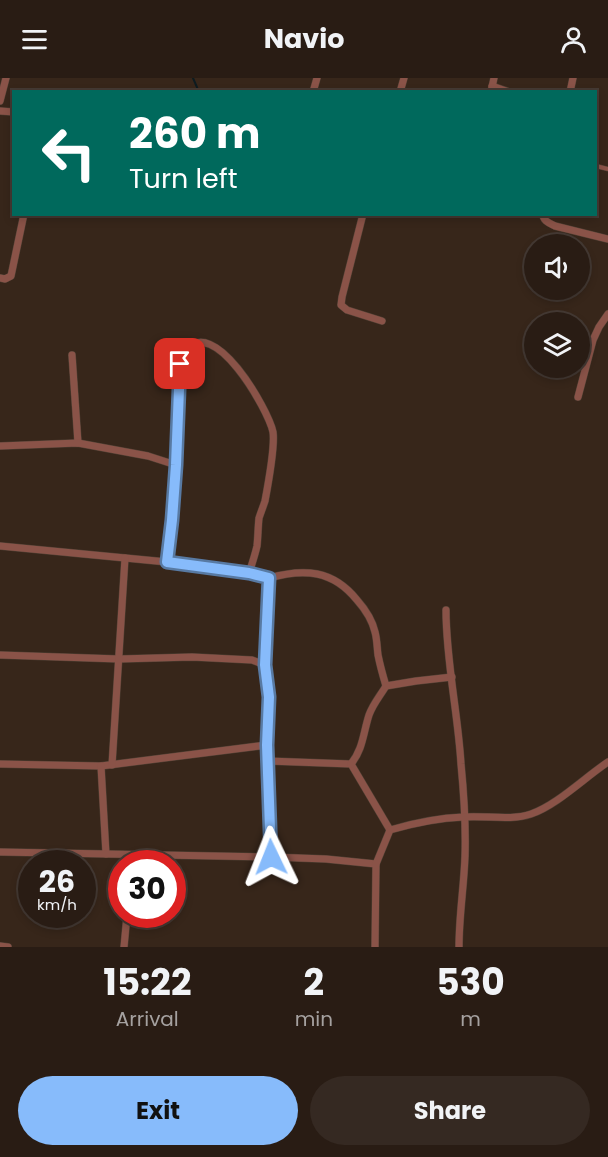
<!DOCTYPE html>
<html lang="en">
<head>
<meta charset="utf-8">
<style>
  :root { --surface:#291c14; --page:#352922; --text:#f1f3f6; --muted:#a5a1a0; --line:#453a34; --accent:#87bbfb }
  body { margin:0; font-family:Poppins,sans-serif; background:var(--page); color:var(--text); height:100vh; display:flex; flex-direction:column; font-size:22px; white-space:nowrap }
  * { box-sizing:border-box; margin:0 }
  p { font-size:20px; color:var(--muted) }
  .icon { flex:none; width:33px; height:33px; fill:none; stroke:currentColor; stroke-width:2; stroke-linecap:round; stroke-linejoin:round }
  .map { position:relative; height:869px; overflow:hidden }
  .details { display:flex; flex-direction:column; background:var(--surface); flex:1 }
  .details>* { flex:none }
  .banner { position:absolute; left:12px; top:12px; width:585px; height:126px; border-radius:0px; box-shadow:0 3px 9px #0003,0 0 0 2px var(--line); background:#00695c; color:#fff; overflow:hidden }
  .buttons { position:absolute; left:524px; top:156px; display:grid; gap:12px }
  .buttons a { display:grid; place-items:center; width:66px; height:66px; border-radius:50%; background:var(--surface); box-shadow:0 3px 9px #0003,0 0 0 2px var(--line); font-size:30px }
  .speed { position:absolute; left:18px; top:772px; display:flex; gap:12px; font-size:30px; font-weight:700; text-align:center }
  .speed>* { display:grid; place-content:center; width:78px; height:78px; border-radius:50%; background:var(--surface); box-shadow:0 3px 9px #0003,0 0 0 2px var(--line); line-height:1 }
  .speed small { font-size:15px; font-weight:400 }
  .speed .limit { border:9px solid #d22; background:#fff; color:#111 }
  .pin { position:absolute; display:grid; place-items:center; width:51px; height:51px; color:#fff; margin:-26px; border-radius:12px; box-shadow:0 3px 9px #0006 }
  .me { position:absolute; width:66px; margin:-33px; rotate:358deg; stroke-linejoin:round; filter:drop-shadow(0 0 4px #0008) }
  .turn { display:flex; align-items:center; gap:21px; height:126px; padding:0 18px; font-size:27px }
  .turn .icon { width:78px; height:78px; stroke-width:2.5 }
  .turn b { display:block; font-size:42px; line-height:51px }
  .eta { display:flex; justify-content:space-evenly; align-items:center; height:102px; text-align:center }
  .eta b { font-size:36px; font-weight:700; line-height:42px }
  .button { display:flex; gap:12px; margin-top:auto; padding:12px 18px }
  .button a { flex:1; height:69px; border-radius:36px; background:var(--accent); color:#111; font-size:24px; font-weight:700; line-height:69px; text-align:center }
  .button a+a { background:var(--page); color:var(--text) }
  header { display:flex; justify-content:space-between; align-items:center; height:78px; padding:0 18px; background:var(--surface); font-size:27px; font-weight:700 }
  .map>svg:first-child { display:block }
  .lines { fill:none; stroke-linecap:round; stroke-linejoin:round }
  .stream { stroke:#0d1b20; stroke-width:2 }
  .service-casing { stroke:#514135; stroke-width:5 }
  .minor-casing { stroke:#514135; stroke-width:8 }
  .service { stroke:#8a5348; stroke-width:4 }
  .minor { stroke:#8a5348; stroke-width:7 }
  .route-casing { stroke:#587aa3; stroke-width:15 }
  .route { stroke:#87bbfb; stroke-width:10 }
</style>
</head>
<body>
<header><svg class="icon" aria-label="menu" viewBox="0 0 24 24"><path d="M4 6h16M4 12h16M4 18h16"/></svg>Navio<svg class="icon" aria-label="person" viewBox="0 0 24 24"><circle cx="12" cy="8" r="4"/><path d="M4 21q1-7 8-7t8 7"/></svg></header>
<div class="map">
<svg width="608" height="869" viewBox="0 0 608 869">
  <rect width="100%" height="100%" fill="#37261a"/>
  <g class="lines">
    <!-- stream -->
    <path class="stream" d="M 193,0 L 199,14"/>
    <defs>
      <path id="service" d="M 596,88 L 608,91"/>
      <g id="minor">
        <path d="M 492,8 L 509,14"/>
        <path d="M 313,14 L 317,0"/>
        <path d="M 400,14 L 404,0"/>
        <path d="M 491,14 L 494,0"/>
        <path d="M 570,14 L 573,0"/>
        <path d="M 0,23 L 6,0"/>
        <path d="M 0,33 L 14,34"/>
        <path d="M 363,136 L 342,219 L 341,227 L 347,232 L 382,243"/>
        <path d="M 543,136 C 543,143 549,145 555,148 L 608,161"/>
        <path d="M 0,200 L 5,201 L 11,198 L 24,136"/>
        <path d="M 72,277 L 78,365"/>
        <path d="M 578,319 L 593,262 L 599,249 L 608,236"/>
        <path d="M 0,368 L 78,365 L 148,378 L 176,387"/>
        <path d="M 0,468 L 167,484 L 172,442 L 176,387 L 180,286 C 182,282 183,277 185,274 C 213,234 268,331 273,354 C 275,368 268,407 265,423 C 263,429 261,434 259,440 C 258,449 258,459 257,468 C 255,477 252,486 249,495"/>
        <path d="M 167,484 L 249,495 L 269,500 L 265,587"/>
        <path d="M 269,500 C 304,490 333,492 357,522 C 365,531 372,541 375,554 C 377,561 377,569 378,577 C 380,587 383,598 386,608 L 416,603 L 452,599"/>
        <path d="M 446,532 C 446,583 458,635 461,686 C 464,717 466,747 465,778 C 464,808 459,838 459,869"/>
        <path d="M 0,577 L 119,581 L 192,579 L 252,582 L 265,587 L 269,619 L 267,667 L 271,779"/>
        <path d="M 268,683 L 351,686 L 390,752"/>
        <path d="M 0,686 L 101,688 L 267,667"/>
        <path d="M 351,686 C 363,671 363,656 369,637 C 373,626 380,618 386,608"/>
        <path d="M 112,687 L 125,480"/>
        <path d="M 101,688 L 106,776"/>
        <path d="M 0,774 L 271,779 L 326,781 L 376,786"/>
        <path d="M 0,868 L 8,869"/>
        <path d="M 124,869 L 127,837"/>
        <path d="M 375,869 L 376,786 L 390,752 C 414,745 437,740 463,739 C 485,737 510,743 531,736 C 557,727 584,700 608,684"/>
      </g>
    </defs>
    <!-- service casing -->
    <use href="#service" class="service-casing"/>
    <!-- minor casing -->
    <use href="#minor" class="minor-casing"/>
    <!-- service -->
    <use href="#service" class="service"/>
    <!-- minor -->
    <use href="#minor" class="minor"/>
  </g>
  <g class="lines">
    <defs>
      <path id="route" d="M 180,286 L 176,387 L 172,442 L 167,484 L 249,495 L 269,500 L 265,587 L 269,619 L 267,667 L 271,779"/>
    </defs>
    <!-- route casing -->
    <use href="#route" class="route-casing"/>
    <!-- route -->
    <use href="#route" class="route"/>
  </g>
</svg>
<div class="buttons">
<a><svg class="icon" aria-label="sound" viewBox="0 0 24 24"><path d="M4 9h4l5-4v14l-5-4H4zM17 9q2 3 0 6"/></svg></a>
<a><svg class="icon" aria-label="layers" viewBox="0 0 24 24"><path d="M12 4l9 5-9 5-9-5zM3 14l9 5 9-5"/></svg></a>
</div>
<div class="speed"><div>26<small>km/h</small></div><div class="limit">30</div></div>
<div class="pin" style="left:180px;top:286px;background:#d93025"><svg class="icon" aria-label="arrive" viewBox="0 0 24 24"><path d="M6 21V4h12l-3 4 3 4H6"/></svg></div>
<svg class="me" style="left:271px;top:779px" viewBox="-20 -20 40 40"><path d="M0-17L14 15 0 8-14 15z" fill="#87bbfb" stroke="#fff" stroke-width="4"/></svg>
<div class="banner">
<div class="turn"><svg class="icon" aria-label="left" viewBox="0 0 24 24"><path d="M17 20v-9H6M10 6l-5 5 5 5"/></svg><div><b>260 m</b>Turn left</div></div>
</div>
</div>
<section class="details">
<div class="eta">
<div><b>15:22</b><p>Arrival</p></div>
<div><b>2</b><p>min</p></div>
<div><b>530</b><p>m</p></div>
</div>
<div class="button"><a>Exit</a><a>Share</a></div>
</section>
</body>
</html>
